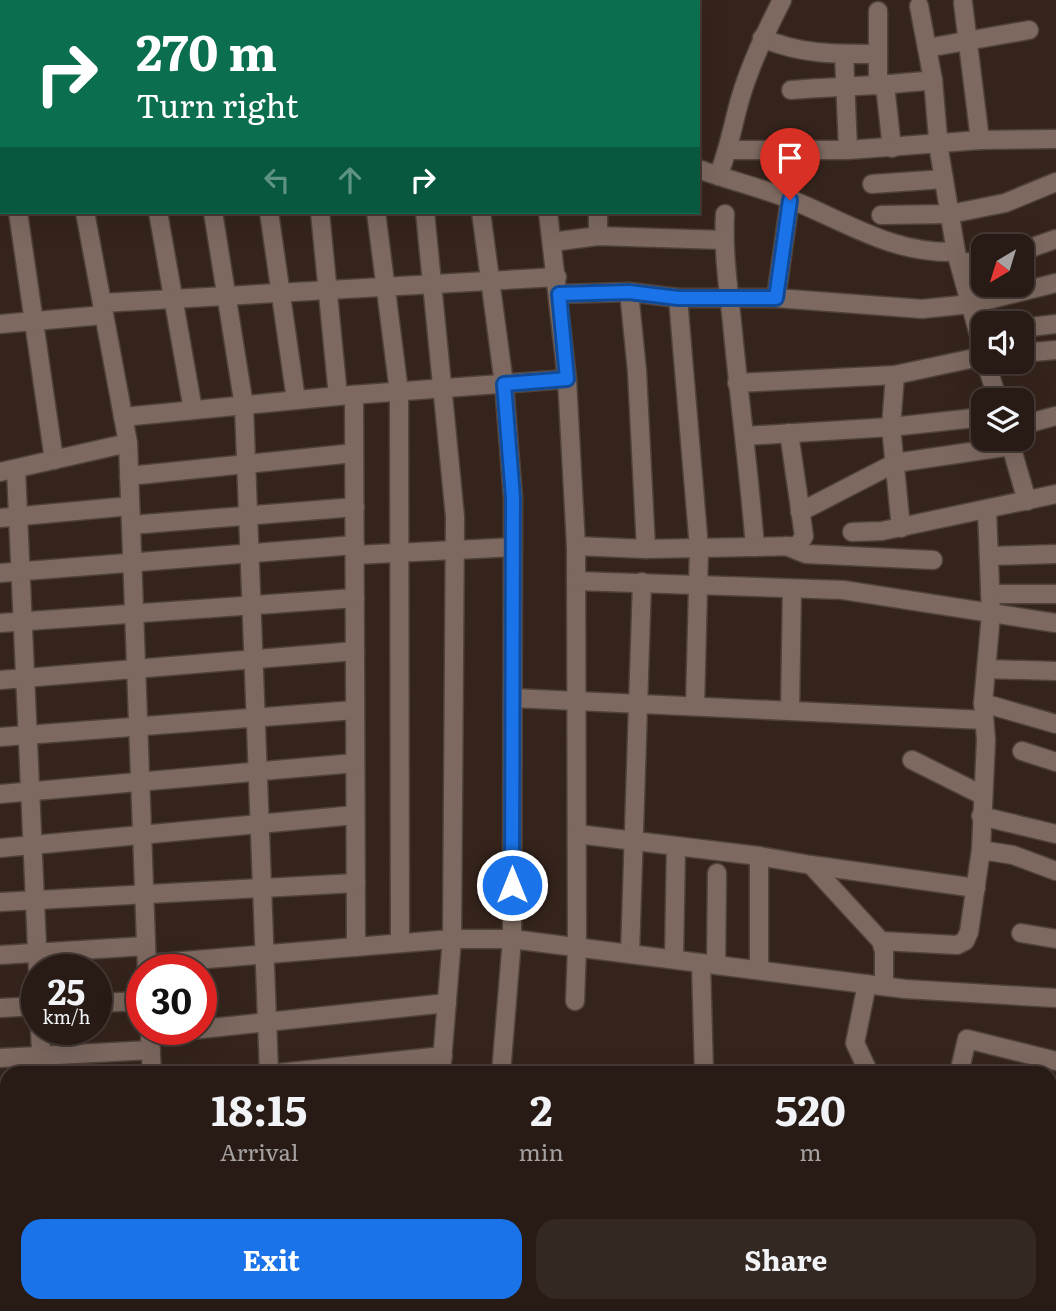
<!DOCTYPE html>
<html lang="en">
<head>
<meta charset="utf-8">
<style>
  :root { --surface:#281b15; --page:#342822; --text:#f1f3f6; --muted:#a5a1a0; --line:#443934; --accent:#1a73e8 }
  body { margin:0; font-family:Literata,serif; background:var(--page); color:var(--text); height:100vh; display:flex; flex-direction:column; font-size:26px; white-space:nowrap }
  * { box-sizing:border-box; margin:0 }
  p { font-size:23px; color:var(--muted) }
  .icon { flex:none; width:38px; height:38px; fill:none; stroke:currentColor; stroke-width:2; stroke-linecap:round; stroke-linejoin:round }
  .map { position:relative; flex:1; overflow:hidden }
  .details { position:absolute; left:0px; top:1066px; width:1057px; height:247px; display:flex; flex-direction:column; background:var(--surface); border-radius:21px 21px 0 0; box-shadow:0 7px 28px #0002,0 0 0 2px var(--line) }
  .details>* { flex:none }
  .hud { position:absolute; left:0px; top:0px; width:700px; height:214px; box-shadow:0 7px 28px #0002,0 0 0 2px var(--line); background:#0b6e4f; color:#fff; overflow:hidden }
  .needle { width:46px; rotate:218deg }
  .fabs { position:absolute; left:971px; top:234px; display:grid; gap:14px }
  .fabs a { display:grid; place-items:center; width:63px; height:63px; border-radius:14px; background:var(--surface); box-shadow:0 7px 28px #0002,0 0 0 2px var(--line); font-size:35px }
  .speed { position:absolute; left:21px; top:954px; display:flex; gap:14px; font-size:35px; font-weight:700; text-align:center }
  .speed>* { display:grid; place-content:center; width:91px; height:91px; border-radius:50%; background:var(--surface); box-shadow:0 7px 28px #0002,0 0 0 2px var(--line); line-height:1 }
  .speed small { font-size:18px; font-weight:400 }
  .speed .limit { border:10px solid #d22; background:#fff; color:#111 }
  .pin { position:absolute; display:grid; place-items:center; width:60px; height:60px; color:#fff; margin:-72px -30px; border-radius:50% 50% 50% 0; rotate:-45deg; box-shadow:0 0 7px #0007 }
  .pin .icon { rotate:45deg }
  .me { position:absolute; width:77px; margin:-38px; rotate:0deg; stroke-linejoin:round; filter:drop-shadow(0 0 5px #0008) }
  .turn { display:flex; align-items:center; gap:24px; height:147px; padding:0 21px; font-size:32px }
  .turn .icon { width:91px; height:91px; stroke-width:2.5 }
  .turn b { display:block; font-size:49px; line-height:60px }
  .lanes { display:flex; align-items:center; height:66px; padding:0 21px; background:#0003; justify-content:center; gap:35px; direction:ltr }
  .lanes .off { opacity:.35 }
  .eta { display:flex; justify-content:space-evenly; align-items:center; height:119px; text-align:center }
  .eta b { font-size:42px; font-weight:700; line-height:49px }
  .cta { display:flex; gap:14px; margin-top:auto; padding:14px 21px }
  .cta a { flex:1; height:80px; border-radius:21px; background:var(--accent); color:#fff; font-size:28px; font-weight:700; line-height:80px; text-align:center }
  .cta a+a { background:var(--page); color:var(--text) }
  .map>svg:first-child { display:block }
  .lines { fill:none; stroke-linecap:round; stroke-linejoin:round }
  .minor-casing { stroke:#50423b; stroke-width:21 }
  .minor { stroke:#7d6960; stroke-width:18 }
  .route-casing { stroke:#114b97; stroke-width:18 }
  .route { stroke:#1a73e8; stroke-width:12 }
</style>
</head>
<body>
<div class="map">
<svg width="1056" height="1311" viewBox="0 0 1056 1311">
  <rect width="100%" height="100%" fill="#35241c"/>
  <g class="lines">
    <defs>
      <g id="minor">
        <path d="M 45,0 L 46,2"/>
        <path d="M 120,0 L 121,2"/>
        <path d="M 180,0 L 180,2"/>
        <path d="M 239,0 L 239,2"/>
        <path d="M 297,0 L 297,2"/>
        <path d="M 348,0 L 348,2"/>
        <path d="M 394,0 L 394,2"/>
        <path d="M 453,0 L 453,2"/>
        <path d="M 522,0 L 522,2"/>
        <path d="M 586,0 L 587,2"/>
        <path d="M 635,0 L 635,2"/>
        <path d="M 963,3 L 980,140"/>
        <path d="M 919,6 L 933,80 L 939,150 L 956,252 L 984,353"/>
        <path d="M 762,38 C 802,55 836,54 878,54"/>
        <path d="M 927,48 L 1029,30"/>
        <path d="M 844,54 L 848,150"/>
        <path d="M 0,85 L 2,97"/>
        <path d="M 878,86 L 878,11"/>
        <path d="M 885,86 L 892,148"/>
        <path d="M 791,90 C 838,86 885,86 933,80"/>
        <path d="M 728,150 L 848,150 L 980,140 L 1056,139"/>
        <path d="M 698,169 C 729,180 761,188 792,200 C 848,223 893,254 956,252"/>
        <path d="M 718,176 C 729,150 733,123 741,96 C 751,63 766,31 782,0"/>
        <path d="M 872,184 L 944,179"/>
        <path d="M 0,204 L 2,204"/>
        <path d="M 18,212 L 54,460"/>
        <path d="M 85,212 L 128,443 L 147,970"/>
        <path d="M 158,212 L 193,410"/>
        <path d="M 213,212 L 244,406 L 269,1073"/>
        <path d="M 269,212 L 296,400"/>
        <path d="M 320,212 L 338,396"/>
        <path d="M 376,212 L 399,392 L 400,943"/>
        <path d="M 425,212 L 455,517 L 452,939 L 441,1073"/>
        <path d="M 481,212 L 504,384 L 513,498 L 512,939 L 501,1073"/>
        <path d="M 548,212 L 567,379 L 576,546 L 577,947 L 575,1001"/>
        <path d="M 725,214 C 723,250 728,286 732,322 C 739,397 749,472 755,547"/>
        <path d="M 881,215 L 950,214 L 1005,203 L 1056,182"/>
        <path d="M 598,236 L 598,212"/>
        <path d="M 552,242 L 598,236 L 723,240"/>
        <path d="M 1022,251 L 1056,239"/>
        <path d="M 960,263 L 984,261"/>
        <path d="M 629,292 L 637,371 L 646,549"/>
        <path d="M 559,294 L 629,292 L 678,298 L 776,298 L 922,309 L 971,304 L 1056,283"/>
        <path d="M 678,298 L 699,548 L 695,706"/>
        <path d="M 776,298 L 790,199"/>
        <path d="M 102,303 L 557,277"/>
        <path d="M 0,324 L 104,315"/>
        <path d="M 1022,328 L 1056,324"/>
        <path d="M 1022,353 L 1056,350"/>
        <path d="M 986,362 L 998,401"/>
        <path d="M 895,375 L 891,427 L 901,528"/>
        <path d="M 737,383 L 895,375 L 984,356"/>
        <path d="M 354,395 L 356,947"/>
        <path d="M 123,417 L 338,396 L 567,379"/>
        <path d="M 1022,425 L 1056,416"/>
        <path d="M 745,436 L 891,427 L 984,417"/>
        <path d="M 1009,439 L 1027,501"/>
        <path d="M 16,469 L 38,970"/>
        <path d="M 0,472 L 128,443"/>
        <path d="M 129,476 L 354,453"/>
        <path d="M 800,512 L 895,463 L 1011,446"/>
        <path d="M 0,518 L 130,506"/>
        <path d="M 131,525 L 355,507"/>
        <path d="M 852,532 L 882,531 L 1056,494"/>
        <path d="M 576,546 L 646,549 L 798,546 L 804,536 L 789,433"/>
        <path d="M 786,546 L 806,554 L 933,560"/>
        <path d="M 355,555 L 513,547"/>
        <path d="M 989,556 L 1056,554"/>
        <path d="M 0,573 L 355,545"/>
        <path d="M 576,581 L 843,590 L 1056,623"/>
        <path d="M 990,594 L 1056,594"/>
        <path d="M 0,623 L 355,598"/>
        <path d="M 986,669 L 1056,671"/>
        <path d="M 0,680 L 355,651"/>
        <path d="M 513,698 L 984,720"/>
        <path d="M 983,703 L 1056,724"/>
        <path d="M 790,711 L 792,589"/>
        <path d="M 0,737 L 355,710"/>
        <path d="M 1022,751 L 1056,762"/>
        <path d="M 912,760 L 982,795"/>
        <path d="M 0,794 L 355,763"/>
        <path d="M 981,816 L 1056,834"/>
        <path d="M 577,834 L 759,856 L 811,865 L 881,941 L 884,951 L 884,986"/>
        <path d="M 0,848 L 355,815"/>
        <path d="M 981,850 L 1013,855 L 1056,871"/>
        <path d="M 759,856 L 759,963 L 762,970"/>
        <path d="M 811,865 L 976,888"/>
        <path d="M 0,902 L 356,883"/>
        <path d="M 1021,933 L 1056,939"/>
        <path d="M 881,941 L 957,945 L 965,941 L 969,932 L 981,850 L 986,740 L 983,703 L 991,614 L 987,510"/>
        <path d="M 630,954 L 642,582"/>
        <path d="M 0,955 L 146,946"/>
        <path d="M 674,959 L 676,846"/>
        <path d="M 701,963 L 704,1073"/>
        <path d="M 147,964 L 452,939 L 512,939 L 905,989 L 1056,998"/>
        <path d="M 716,965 L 717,873"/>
        <path d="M 867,984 L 855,1043 L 869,1073"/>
        <path d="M 96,1003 L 142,1001"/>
        <path d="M 0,1008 L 37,1006"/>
        <path d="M 40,1029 L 42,1073"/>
        <path d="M 201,1029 L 447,1003"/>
        <path d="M 150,1034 L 200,1029"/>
        <path d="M 150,1039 L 152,1073"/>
        <path d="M 0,1058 L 151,1050"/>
        <path d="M 279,1073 L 443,1056"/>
        <path d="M 959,1073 L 967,1039 L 1056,1061"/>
        <path d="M 0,1105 L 7,1105"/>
        <path d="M 1050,1120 L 1056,1123"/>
        <path d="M 0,1155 L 7,1154"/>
        <path d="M 1050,1187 L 1056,1188"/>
        <path d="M 0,1209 L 7,1209"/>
        <path d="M 1050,1211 L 1056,1212"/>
        <path d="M 0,1257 L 7,1257"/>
        <path d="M 1054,1259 L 1056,1251"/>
        <path d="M 1050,1290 L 1056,1292"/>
        <path d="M 159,1306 L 159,1311"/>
        <path d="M 709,1306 L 709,1311"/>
        <path d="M 808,1306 L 810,1311"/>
        <path d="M 0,1310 L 118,1306"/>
        <path d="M 444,1311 L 444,1306"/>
        <path d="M 508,1311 L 508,1306"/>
        <path d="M 557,1311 L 558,1306"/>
        <path d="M 875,1311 L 876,1306"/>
        <path d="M 1012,1311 L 1013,1306"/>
      </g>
    </defs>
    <!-- minor casing -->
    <use href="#minor" class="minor-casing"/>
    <!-- minor -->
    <use href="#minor" class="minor"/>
  </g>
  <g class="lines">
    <defs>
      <path id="route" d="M 512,885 L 513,498 L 504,384 L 567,379 L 559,294 L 629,292 L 678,298 L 776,298 L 790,200"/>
    </defs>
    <!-- route casing -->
    <use href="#route" class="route-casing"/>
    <!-- route -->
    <use href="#route" class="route"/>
  </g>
</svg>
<div class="fabs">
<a><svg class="needle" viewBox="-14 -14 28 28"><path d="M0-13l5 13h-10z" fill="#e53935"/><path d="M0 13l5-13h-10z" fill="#a5a1a0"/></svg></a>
<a><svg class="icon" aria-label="sound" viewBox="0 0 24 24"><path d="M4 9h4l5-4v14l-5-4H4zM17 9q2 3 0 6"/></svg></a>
<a><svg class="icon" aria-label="layers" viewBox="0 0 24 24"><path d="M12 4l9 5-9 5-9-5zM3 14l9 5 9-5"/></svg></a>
</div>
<div class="speed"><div>25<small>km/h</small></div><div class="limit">30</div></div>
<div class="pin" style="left:790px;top:200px;background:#d93025"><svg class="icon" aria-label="arrive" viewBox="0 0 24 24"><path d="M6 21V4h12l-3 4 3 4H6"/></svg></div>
<svg class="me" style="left:512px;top:885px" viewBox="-20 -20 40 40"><circle r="17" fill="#1a73e8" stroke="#fff" stroke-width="3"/><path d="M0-11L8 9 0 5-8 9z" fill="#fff"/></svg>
<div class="hud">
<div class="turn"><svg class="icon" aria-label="right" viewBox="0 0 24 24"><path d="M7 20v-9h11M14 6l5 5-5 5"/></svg><div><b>270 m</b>Turn right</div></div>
<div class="lanes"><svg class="icon off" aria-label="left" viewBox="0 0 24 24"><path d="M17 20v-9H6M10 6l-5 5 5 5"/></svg><svg class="icon off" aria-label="ahead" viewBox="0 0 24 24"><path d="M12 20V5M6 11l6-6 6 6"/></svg><svg class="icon" aria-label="right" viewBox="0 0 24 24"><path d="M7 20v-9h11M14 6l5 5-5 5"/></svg></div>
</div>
<section class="details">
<div class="eta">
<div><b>18:15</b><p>Arrival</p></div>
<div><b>2</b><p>min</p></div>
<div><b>520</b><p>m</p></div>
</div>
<div class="cta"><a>Exit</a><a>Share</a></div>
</section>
</div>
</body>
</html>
